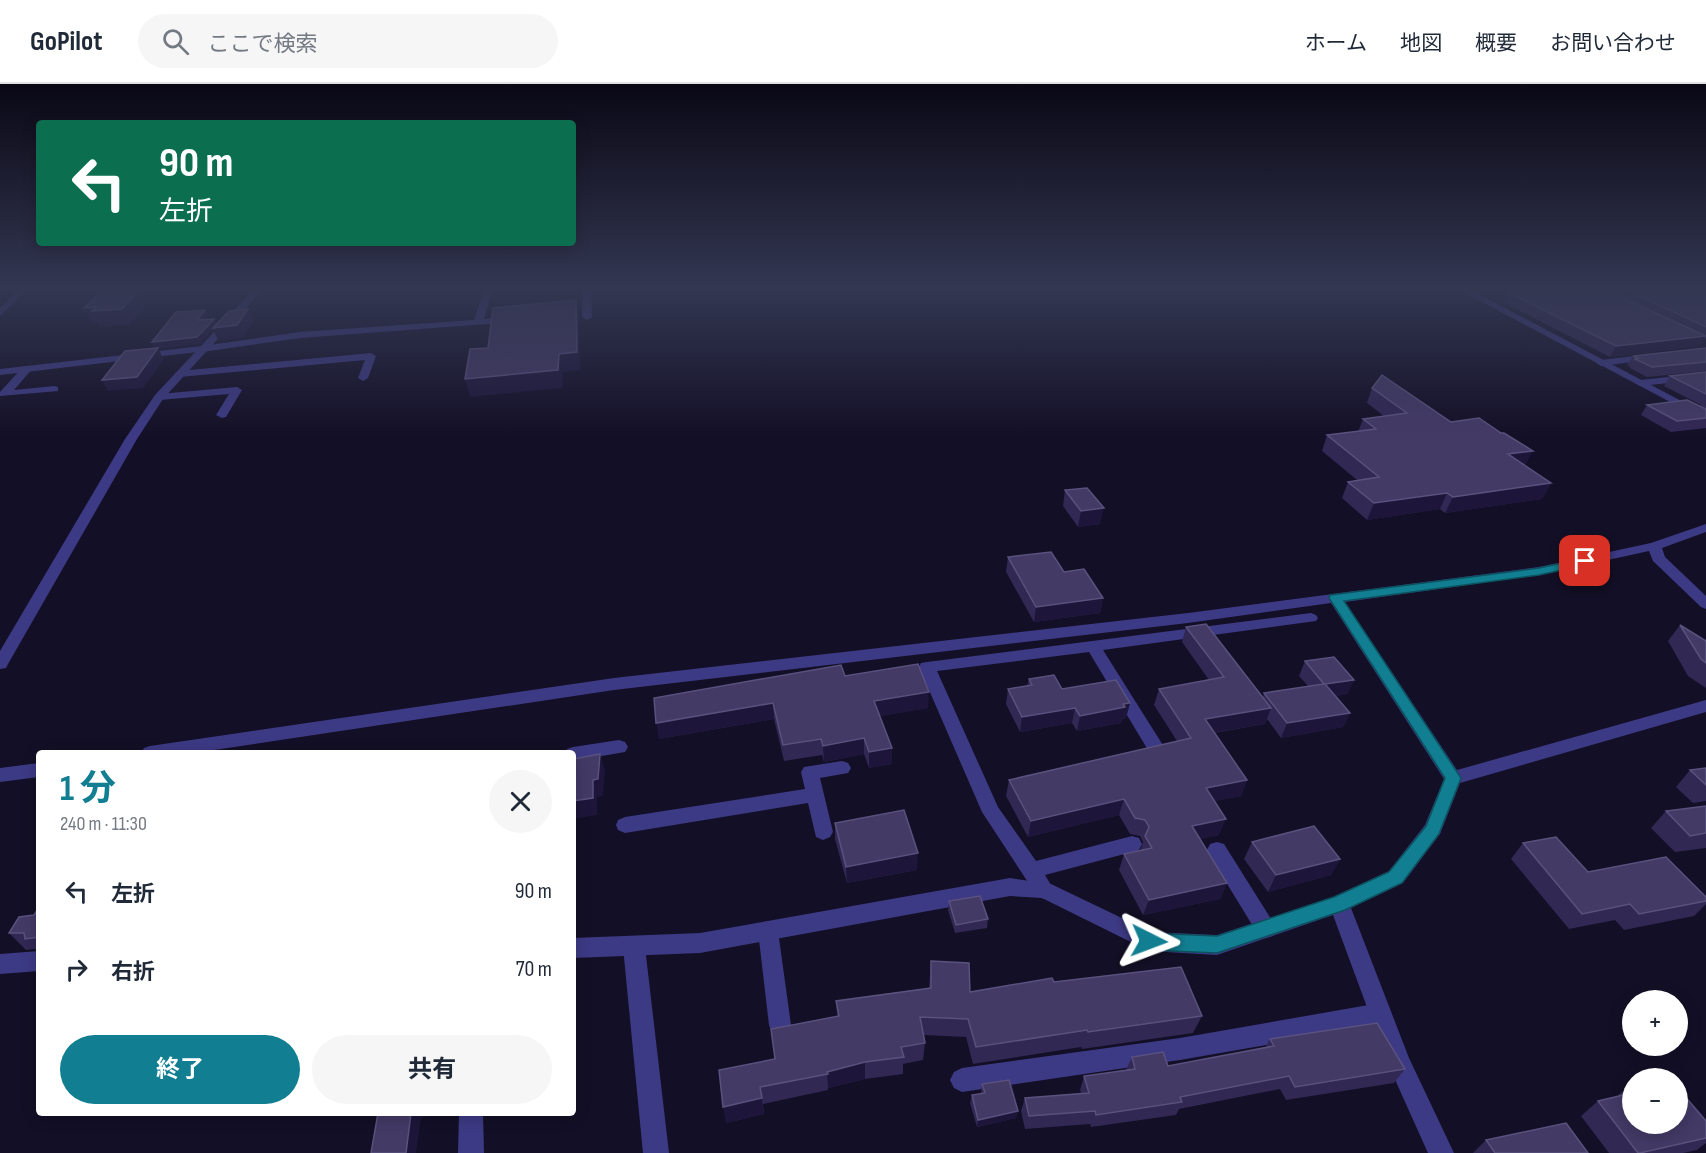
<!DOCTYPE html>
<html lang="ja">
<head>
<meta charset="utf-8">
<style>
  :root { --surface:#fff; --page:#f6f6f7; --text:#1f2937; --muted:#747a83; --line:#e0e1e3; --accent:#117e91 }
  body { margin:0; font-family:"Sofia Sans Condensed","Noto Sans JP",sans-serif; background:var(--page); color:var(--text); height:100vh; display:flex; flex-direction:column; font-size:22px; white-space:nowrap }
  * { box-sizing:border-box; margin:0 }
  p { font-size:20px; color:var(--muted) }
  .icon { flex:none; width:33px; height:33px; fill:none; stroke:currentColor; stroke-width:2; stroke-linecap:round; stroke-linejoin:round }
  .map { position:relative; flex:1; overflow:hidden }
  .panel { position:absolute; left:36px; top:666px; width:540px; height:366px; display:flex; flex-direction:column; background:var(--surface); border-radius:6px; box-shadow:0 3px 15px #0003 }
  .panel>* { flex:none }
  .hud { position:absolute; left:36px; top:36px; width:540px; height:126px; border-radius:6px; box-shadow:0 3px 15px #0003; background:#0b6e4f; color:#fff; overflow:hidden }
  .buttons { position:absolute; left:1622px; top:906px; display:grid; gap:12px }
  .buttons a { display:grid; place-items:center; width:66px; height:66px; border-radius:50%; background:var(--surface); box-shadow:0 3px 15px #0003; font-size:30px }
  .pin { position:absolute; display:grid; place-items:center; width:51px; height:51px; color:#fff; margin:-26px; border-radius:12px; box-shadow:0 3px 9px #0006 }
  .me { position:absolute; width:66px; margin:-33px; rotate:93deg; stroke-linejoin:round; filter:drop-shadow(0 0 4px #0008) }
  .turn { display:flex; align-items:center; gap:21px; height:126px; padding:0 24px; font-size:27px }
  .turn .icon { width:78px; height:78px; stroke-width:2.5 }
  .turn b { display:block; font-size:42px; line-height:51px }
  .round { display:grid; place-items:center; flex:none; width:63px; height:63px; border-radius:32px; background:var(--page) }
  .headline { display:flex; align-items:center; justify-content:space-between; height:102px; padding:0 24px }
  h1 { font-size:36px; font-weight:700; line-height:45px; color:var(--accent) }
  .primary-button { display:flex; gap:12px; margin-top:auto; padding:12px 24px }
  .primary-button a { flex:1; height:69px; border-radius:36px; background:var(--accent); color:#fff; font-size:24px; font-weight:700; line-height:69px; text-align:center }
  .primary-button a+a { background:var(--page); color:var(--text) }
  ul { padding:0; list-style:none }
  li { display:flex; align-items:center; gap:18px; height:78px; padding:0 24px }
  li div { flex:1 }
  li b { display:block; font-size:22px }
  li em { font-style:normal }
  header { display:flex; align-items:center; gap:36px; box-sizing:border-box; height:84px; padding:0 30px; background:var(--surface); border-bottom:2px solid var(--line) }
  header strong { font-size:28px }
  nav { display:flex; gap:33px; margin-inline-start:auto; font-size:21px }
  .search { width:420px; height:54px; background:var(--page); display:flex; align-items:center; gap:15px; box-sizing:border-box; padding:0 21px; border-radius:33px; color:var(--muted); font-size:22px }
  .map>svg:first-child { display:block }
  .lines { fill:none; stroke-linecap:round; stroke-linejoin:round }
  .service { fill:#3d3a85; fill-rule:evenodd }
  .minor { fill:#3d3a85; fill-rule:evenodd }
  .tertiary { fill:#3d3a85; fill-rule:evenodd }
  .wall { fill:#312854 }
  .shaded-wall { fill:#1d163a }
  .building { fill:#433a66; stroke:#5a527e; stroke-width:1.5 }
  .route { fill:#117e91; stroke:#0b525e; stroke-width:1.5 }
</style>
</head>
<body>
<header>
<strong>GoPilot</strong>
<div class="search"><svg class="icon" aria-label="search" viewBox="0 0 24 24"><circle cx="10" cy="10" r="6"/><path d="M15 15l6 6"/></svg>ここで検索</div>
<nav><a>ホーム</a><a>地図</a><a>概要</a><a>お問い合わせ</a></nav>
</header>
<div class="map">
<svg width="1706" height="1069" viewBox="0 0 1706 1069">
  <rect width="100%" height="100%" fill="#130f26"/>
  <g class="lines">
    <!-- service -->
    <g class="service">
      <path d="M 485,203 L 493,203 L 484,235 L 512,233 L 517,236 L 515,238 L 300,254 L 202,268 L 197,265 L 202,262 L 300,248 L 474,236 Z"/>
      <path d="M 371,269 L 376,272 L 368,294 L 363,297 L 358,294 L 365,276 L 179,293 L 174,290 L 179,287 Z"/>
      <path d="M 1651,270 L 1656,273 L 1655,275 L 1601,282 L 1596,279 L 1601,276 Z"/>
      <path d="M 27,282 L 32,285 L 14,306 L 54,302 L 58,303 L 58,307 L 0,312 L 0,308 L 23,283 Z"/>
      <path d="M 1706,289 L 1706,295 L 1640,302 L 1635,299 L 1640,296 Z"/>
      <path d="M 237,303 L 242,306 L 226,333 L 222,334 L 216,331 L 229,310 L 159,316 L 154,313 L 159,310 Z"/>
      <path d="M 1311,529 L 1316,531 L 1318,534 L 1316,537 L 1103,566 L 1166,666 L 1163,671 L 1157,673 L 1151,671 L 1089,568 L 937,587 L 998,723 L 1036,777 L 1132,752 L 1139,754 L 1142,760 L 1139,766 L 1132,768 L 1045,791 L 1054,806 L 1051,812 L 1044,815 L 1037,812 L 982,728 L 919,583 L 921,579 L 927,578 Z"/>
      <path d="M 619,656 L 625,658 L 628,663 L 625,668 L 573,677 L 573,669 L 565,669 L 567,665 L 573,663 Z"/>
      <path d="M 842,677 L 848,679 L 851,684 L 848,689 L 820,694 L 833,748 L 830,753 L 823,756 L 816,753 L 808,719 L 625,749 L 618,746 L 616,741 L 618,736 L 625,733 L 805,705 L 801,688 L 804,683 Z"/>
      <path d="M 1217,758 L 1224,760 L 1273,838 L 1276,845 L 1273,852 L 1266,854 L 1259,852 L 1210,772 L 1207,766 L 1210,760 Z"/>
      <path d="M 768,838 L 775,840 L 778,847 L 791,941 L 788,949 L 780,952 L 772,949 L 769,941 L 758,847 L 761,840 Z"/>
      <path d="M 634,853 L 641,856 L 645,863 L 669,1069 L 643,1069 L 623,863 L 627,856 Z"/>
      <path d="M 1380,919 L 1388,922 L 1391,930 L 1388,938 L 1380,941 L 1180,976 L 962,1008 L 954,1004 L 950,996 L 954,988 L 962,984 L 1180,954 Z"/>
      <path d="M 459,1029 L 483,1029 L 484,1069 L 458,1069 Z"/>
    </g>
    <!-- minor -->
    <g class="minor">
      <path d="M 21,203 L 30,203 L 0,232 L 0,224 Z"/>
      <path d="M 583,203 L 591,203 L 592,233 L 587,236 L 582,233 Z"/>
      <path d="M 1454,203 L 1465,203 L 1706,330 L 1706,337 Z"/>
      <path d="M 1643,203 L 1639,206 L 1582,209 L 1578,206 L 1587,203 Z"/>
      <path d="M 202,262 L 206,263 L 206,267 L 0,291 L 0,285 Z"/>
      <path d="M 1706,440 L 1706,448 L 1662,464 L 1665,473 L 1706,512 L 1706,525 L 1701,523 L 1653,477 L 1649,467 L 1539,491 L 1345,518 L 1457,686 L 1706,616 L 1706,628 L 1460,699 L 1440,750 L 1403,799 L 1351,824 L 1409,974 L 1454,1069 L 1428,1069 L 1388,980 L 1333,831 L 1217,871 L 1149,867 L 1042,814 L 1010,812 L 700,869 L 573,874 L 573,854 L 700,849 L 1010,794 L 1051,800 L 1151,848 L 1217,851 L 1333,813 L 1389,787 L 1425,741 L 1444,695 L 1331,519 L 1188,539 L 614,606 L 194,669 L 141,669 L 144,664 L 150,662 L 614,594 L 1188,529 L 1539,483 L 1651,459 Z"/>
      <path d="M 39,679 L 39,693 L 0,698 L 0,684 Z"/>
      <path d="M 39,867 L 39,887 L 0,890 L 0,870 Z"/>
    </g>
    <!-- tertiary -->
    <path class="tertiary" d="M 256,203 L 265,203 L 163,315 L 137,355 L 8,580 L 6,584 L 0,585 L 0,567 L 125,355 L 155,311 Z"/>
  </g>
  <!-- wall -->
  <g class="wall">
    <path d="M 1474,203 L 1599,203 L 1612,209 L 1615,203 L 1706,203 L 1706,255 L 1705,254 L 1700,262 L 1610,273 L 1503,218 L 1507,208 L 1534,206 L 1486,209 Z"/>
    <path d="M 1706,264 L 1706,287 L 1647,293 L 1630,284 L 1630,283 L 1627,281 L 1633,272 Z"/>
    <path d="M 1706,288 L 1706,344 L 1671,348 L 1641,331 L 1647,321 L 1700,322 L 1701,321 L 1664,302 L 1670,292 Z"/>
    <path d="M 1372,304 L 1451,338 L 1525,382 L 1551,399 L 1542,415 L 1445,429 L 1440,425 L 1367,436 L 1342,414 L 1348,398 L 1357,396 L 1322,367 L 1327,351 L 1358,348 L 1363,335 L 1384,332 L 1367,319 Z"/>
    <path d="M 1065,406 L 1100,440 L 1078,443 L 1063,422 Z"/>
    <path d="M 1008,473 L 1064,488 L 1103,514 L 1100,529 L 1034,538 L 1006,488 Z"/>
    <path d="M 1680,541 L 1706,557 L 1706,604 L 1688,592 L 1668,557 Z"/>
    <path d="M 1186,543 L 1263,613 L 1264,609 L 1308,602 L 1299,592 L 1305,577 L 1354,596 L 1347,610 L 1336,612 L 1350,629 L 1343,643 L 1281,654 L 1267,635 L 1265,640 L 1214,649 L 1247,696 L 1241,712 L 1214,717 L 1219,751 L 1200,755 L 1227,799 L 1220,815 L 1143,831 L 1119,786 L 1124,770 L 1140,767 L 1143,758 L 1140,752 L 1130,750 L 1119,731 L 1028,753 L 1006,712 L 1009,696 L 1177,657 L 1154,621 L 1159,605 L 1209,596 L 1182,558 Z"/>
    <path d="M 845,592 L 928,624 L 880,632 L 892,664 L 892,680 L 869,684 L 864,670 L 824,678 L 822,671 L 784,677 L 774,635 L 659,655 Z"/>
    <path d="M 1029,595 L 1062,605 L 1130,619 L 1126,634 L 1122,635 L 1121,639 L 1077,647 L 1072,639 L 1020,648 L 1006,620 L 1008,605 L 1027,602 Z"/>
    <path d="M 1706,684 L 1706,717 L 1693,719 L 1676,703 L 1690,686 Z"/>
    <path d="M 1706,722 L 1706,764 L 1675,768 L 1651,744 L 1666,727 Z"/>
    <path d="M 835,739 L 917,786 L 847,799 L 835,755 Z"/>
    <path d="M 1252,758 L 1340,775 L 1331,791 L 1268,808 L 1244,775 Z"/>
    <path d="M 1523,759 L 1588,788 L 1706,813 L 1706,820 L 1694,832 L 1624,846 L 1615,836 L 1569,845 L 1511,775 Z"/>
    <path d="M 949,817 L 988,835 L 987,844 L 955,849 L 948,826 Z"/>
    <path d="M 39,823 L 39,869 L 35,865 L 26,866 L 9,849 L 34,831 Z"/>
    <path d="M 931,877 L 970,908 L 1054,898 L 1202,932 L 1193,949 L 1082,965 L 1081,963 L 973,980 L 966,953 L 924,951 L 925,959 L 923,976 L 903,980 L 903,990 L 865,995 L 828,1004 L 828,1006 L 763,1020 L 764,1030 L 726,1039 L 775,975 L 837,932 L 836,917 L 929,904 Z"/>
    <path d="M 1270,955 L 1405,985 L 1394,999 L 1286,1016 L 1280,1005 L 1179,1025 L 1176,1031 L 1091,1043 L 1090,1040 L 1025,1045 L 1021,1027 L 1025,1014 L 1081,1009 L 1080,1006 L 1084,992 L 1126,986 L 1132,973 L 1168,982 L 1265,964 Z"/>
    <path d="M 982,1000 L 1018,1027 L 1016,1034 L 977,1043 L 970,1019 L 972,1011 L 981,1010 L 981,1008 Z"/>
    <path d="M 1632,1000 L 1632,1040 L 1706,1037 L 1706,1059 L 1697,1066 L 1683,1069 L 1609,1069 L 1581,1032 L 1598,1017 L 1619,1012 L 1618,1011 Z"/>
    <path d="M 1486,1056 L 1588,1069 L 1473,1069 Z"/>
  </g>
  <!-- shaded-wall -->
  <g class="shaded-wall">
    <path d="M 142,203 L 162,203 L 129,241 L 100,243 L 98,239 L 93,240 L 84,224 Z"/>
    <path d="M 576,216 L 579,232 L 580,286 L 563,288 L 562,304 L 470,313 L 465,295 L 559,270 Z"/>
    <path d="M 248,225 L 254,238 L 243,254 L 219,257 L 213,246 L 200,260 L 158,265 L 164,275 L 143,304 L 108,307 L 102,296 L 155,265 L 152,258 L 214,235 L 217,241 Z"/>
    <path d="M 205,226 L 208,232 L 200,242 L 197,236 Z"/>
    <path d="M 1706,252 L 1700,262 L 1610,273 L 1616,262 Z"/>
    <path d="M 1533,367 L 1524,383 L 1508,370 Z"/>
    <path d="M 1551,399 L 1542,415 L 1445,429 L 1453,413 Z"/>
    <path d="M 1447,409 L 1440,425 L 1367,436 L 1374,419 Z"/>
    <path d="M 1104,424 L 1100,440 L 1078,443 L 1081,427 Z"/>
    <path d="M 1103,514 L 1100,529 L 1034,538 L 1036,523 Z"/>
    <path d="M 1354,596 L 1347,610 L 1319,615 L 1325,600 Z"/>
    <path d="M 929,608 L 928,624 L 874,633 L 874,617 Z"/>
    <path d="M 773,619 L 774,635 L 659,655 L 656,639 Z"/>
    <path d="M 1130,619 L 1126,634 L 1122,635 L 1121,639 L 1077,647 L 1080,632 Z"/>
    <path d="M 1075,624 L 1072,639 L 1020,648 L 1022,633 Z"/>
    <path d="M 1271,624 L 1265,640 L 1199,651 L 1205,635 Z"/>
    <path d="M 1350,629 L 1343,643 L 1281,654 L 1287,639 Z"/>
    <path d="M 864,654 L 864,670 L 824,678 L 823,662 Z"/>
    <path d="M 892,664 L 892,680 L 869,684 L 869,668 Z"/>
    <path d="M 600,670 L 605,687 L 603,712 L 597,713 L 597,731 L 573,735 L 573,717 L 593,696 Z"/>
    <path d="M 1247,696 L 1241,712 L 1200,720 L 1206,704 Z"/>
    <path d="M 1124,715 L 1119,731 L 1028,753 L 1031,737 Z"/>
    <path d="M 1226,735 L 1219,751 L 1186,758 L 1192,742 Z"/>
    <path d="M 918,769 L 917,786 L 847,799 L 846,783 Z"/>
    <path d="M 1340,775 L 1331,791 L 1268,808 L 1276,791 Z"/>
    <path d="M 1227,799 L 1220,815 L 1143,831 L 1149,816 Z"/>
    <path d="M 865,978 L 865,995 L 828,1004 L 827,988 Z"/>
    <path d="M 760,1003 L 764,1030 L 726,1039 L 723,1023 Z"/>
    <path d="M 1018,1027 L 1016,1034 L 977,1043 L 978,1036 Z"/>
    <path d="M 411,1029 L 443,1029 L 421,1034 L 416,1069 L 406,1069 Z"/>
  </g>
  <!-- building -->
  <g class="building">
    <path d="M 105,203 L 142,203 L 122,225 L 92,227 L 96,223 L 84,224 Z"/>
    <path d="M 1569,203 L 1599,203 L 1706,252 L 1616,262 L 1507,208 Z"/>
    <path d="M 1620,203 L 1683,203 L 1706,213 L 1706,243 Z"/>
    <path d="M 576,216 L 577,268 L 559,270 L 558,286 L 465,295 L 470,265 L 488,264 L 493,224 Z"/>
    <path d="M 248,225 L 237,241 L 213,244 L 229,227 Z"/>
    <path d="M 205,226 L 197,236 L 214,235 L 197,253 L 152,258 L 176,228 Z"/>
    <path d="M 158,264 L 137,293 L 102,296 L 125,267 Z"/>
    <path d="M 1706,264 L 1706,278 L 1652,283 L 1635,275 L 1638,274 L 1633,272 Z"/>
    <path d="M 1706,288 L 1706,310 L 1670,292 Z"/>
    <path d="M 1382,291 L 1451,338 L 1479,334 L 1501,349 L 1504,349 L 1533,367 L 1508,370 L 1551,399 L 1453,413 L 1447,409 L 1374,419 L 1348,398 L 1379,393 L 1327,351 L 1376,345 L 1363,335 L 1407,329 L 1372,304 Z"/>
    <path d="M 1687,316 L 1706,325 L 1706,334 L 1677,337 L 1647,321 Z"/>
    <path d="M 1087,404 L 1104,424 L 1081,427 L 1065,406 Z"/>
    <path d="M 1051,468 L 1064,488 L 1084,485 L 1103,514 L 1036,523 L 1008,473 Z"/>
    <path d="M 1206,540 L 1271,624 L 1205,635 L 1247,696 L 1206,704 L 1226,735 L 1192,742 L 1227,799 L 1149,816 L 1124,770 L 1152,764 L 1145,752 L 1149,743 L 1145,736 L 1135,734 L 1124,715 L 1031,737 L 1009,696 L 1191,654 L 1159,605 L 1224,593 L 1186,543 Z"/>
    <path d="M 1680,541 L 1706,557 L 1706,579 L 1701,575 Z"/>
    <path d="M 1334,573 L 1354,596 L 1325,600 L 1350,629 L 1287,639 L 1264,609 L 1324,600 L 1305,577 Z"/>
    <path d="M 918,580 L 929,608 L 874,617 L 892,664 L 869,668 L 864,654 L 823,662 L 821,655 L 783,661 L 773,619 L 656,639 L 654,614 L 841,581 L 845,592 Z"/>
    <path d="M 1054,591 L 1062,605 L 1116,596 L 1130,619 L 1123,620 L 1125,623 L 1080,632 L 1075,624 L 1022,633 L 1008,605 L 1032,601 L 1029,595 Z"/>
    <path d="M 600,670 L 598,695 L 593,696 L 593,714 L 573,717 L 573,675 Z"/>
    <path d="M 1706,684 L 1706,701 L 1690,686 Z"/>
    <path d="M 1706,722 L 1706,749 L 1690,752 L 1666,727 Z"/>
    <path d="M 904,726 L 918,769 L 846,783 L 835,739 Z"/>
    <path d="M 1314,742 L 1340,775 L 1276,791 L 1252,758 Z"/>
    <path d="M 1556,753 L 1588,788 L 1666,773 L 1706,813 L 1706,817 L 1639,830 L 1630,820 L 1582,830 L 1523,759 Z"/>
    <path d="M 980,812 L 988,835 L 956,841 L 949,817 Z"/>
    <path d="M 39,823 L 39,853 L 25,855 L 24,849 L 9,849 L 19,833 L 34,831 Z"/>
    <path d="M 931,877 L 969,879 L 970,908 L 1052,894 L 1054,898 L 1181,883 L 1202,932 L 1088,948 L 1087,946 L 976,963 L 968,935 L 920,933 L 925,959 L 901,963 L 904,973 L 865,978 L 827,988 L 828,990 L 760,1003 L 762,1014 L 723,1023 L 719,986 L 775,975 L 771,945 L 839,932 L 836,917 L 931,904 Z"/>
    <path d="M 1377,939 L 1405,985 L 1295,1003 L 1289,992 L 1180,1013 L 1182,1018 L 1096,1031 L 1095,1027 L 1029,1032 L 1025,1014 L 1089,1009 L 1084,992 L 1135,985 L 1132,973 L 1163,968 L 1168,982 L 1274,962 L 1270,955 Z"/>
    <path d="M 1666,989 L 1670,994 L 1643,994 Z"/>
    <path d="M 1009,996 L 1018,1027 L 978,1036 L 972,1011 L 985,1009 L 982,1000 Z"/>
    <path d="M 1677,1003 L 1706,1037 L 1706,1054 L 1640,1069 L 1638,1069 L 1598,1017 L 1632,1009 L 1632,1040 L 1677,1040 Z"/>
    <path d="M 378,1029 L 411,1029 L 406,1069 L 371,1069 Z"/>
    <path d="M 1566,1039 L 1588,1069 L 1495,1069 L 1486,1056 Z"/>
  </g>
  <!-- sky -->
  <linearGradient id="sky" x2="0" y2="1"><stop stop-color="#0a0815"/><stop offset="0.58" stop-color="#333752"/><stop offset="1" stop-color="#333752" stop-opacity="0"/></linearGradient>
  <rect width="1706" height="353" fill="url(#sky)"/>
  <!-- route -->
  <path class="route" d="M 1585,474 L 1591,477 L 1590,480 L 1539,491 L 1344,517 L 1461,694 L 1439,750 L 1402,799 L 1345,826 L 1217,869 L 1149,866 L 1142,863 L 1139,857 L 1142,851 L 1149,849 L 1217,852 L 1334,813 L 1389,788 L 1426,742 L 1445,694 L 1329,514 L 1330,511 L 1539,484 Z"/>
</svg>
<div class="buttons">
<a>+</a>
<a>−</a>
</div>
<div class="pin" style="left:1585px;top:477px;background:#d93025"><svg class="icon" aria-label="arrive" viewBox="0 0 24 24"><path d="M6 21V4h12l-3 4 3 4H6"/></svg></div>
<svg class="me" style="left:1149px;top:857px" viewBox="-20 -20 40 40"><path d="M0-17L14 15 0 8-14 15z" fill="#117e91" stroke="#fff" stroke-width="4"/></svg>
<div class="hud">
<div class="turn"><svg class="icon" aria-label="left" viewBox="0 0 24 24"><path d="M17 20v-9H6M10 6l-5 5 5 5"/></svg><div><b>90 m</b>左折</div></div>
</div>
<section class="panel">
<div class="headline"><div><h1>1 分</h1><p>240 m · 11:30</p></div><a class="round"><svg class="icon" aria-label="close" viewBox="0 0 24 24"><path d="M6 6l12 12M18 6L6 18"/></svg></a></div>
<ul>
<li><svg class="icon" aria-label="left" viewBox="0 0 24 24"><path d="M17 20v-9H6M10 6l-5 5 5 5"/></svg><div><b>左折</b></div><em>90 m</em></li>
<li><svg class="icon" aria-label="right" viewBox="0 0 24 24"><path d="M7 20v-9h11M14 6l5 5-5 5"/></svg><div><b>右折</b></div><em>70 m</em></li>
</ul>
<div class="primary-button"><a>終了</a><a>共有</a></div>
</section>
</div>
</body>
</html>
